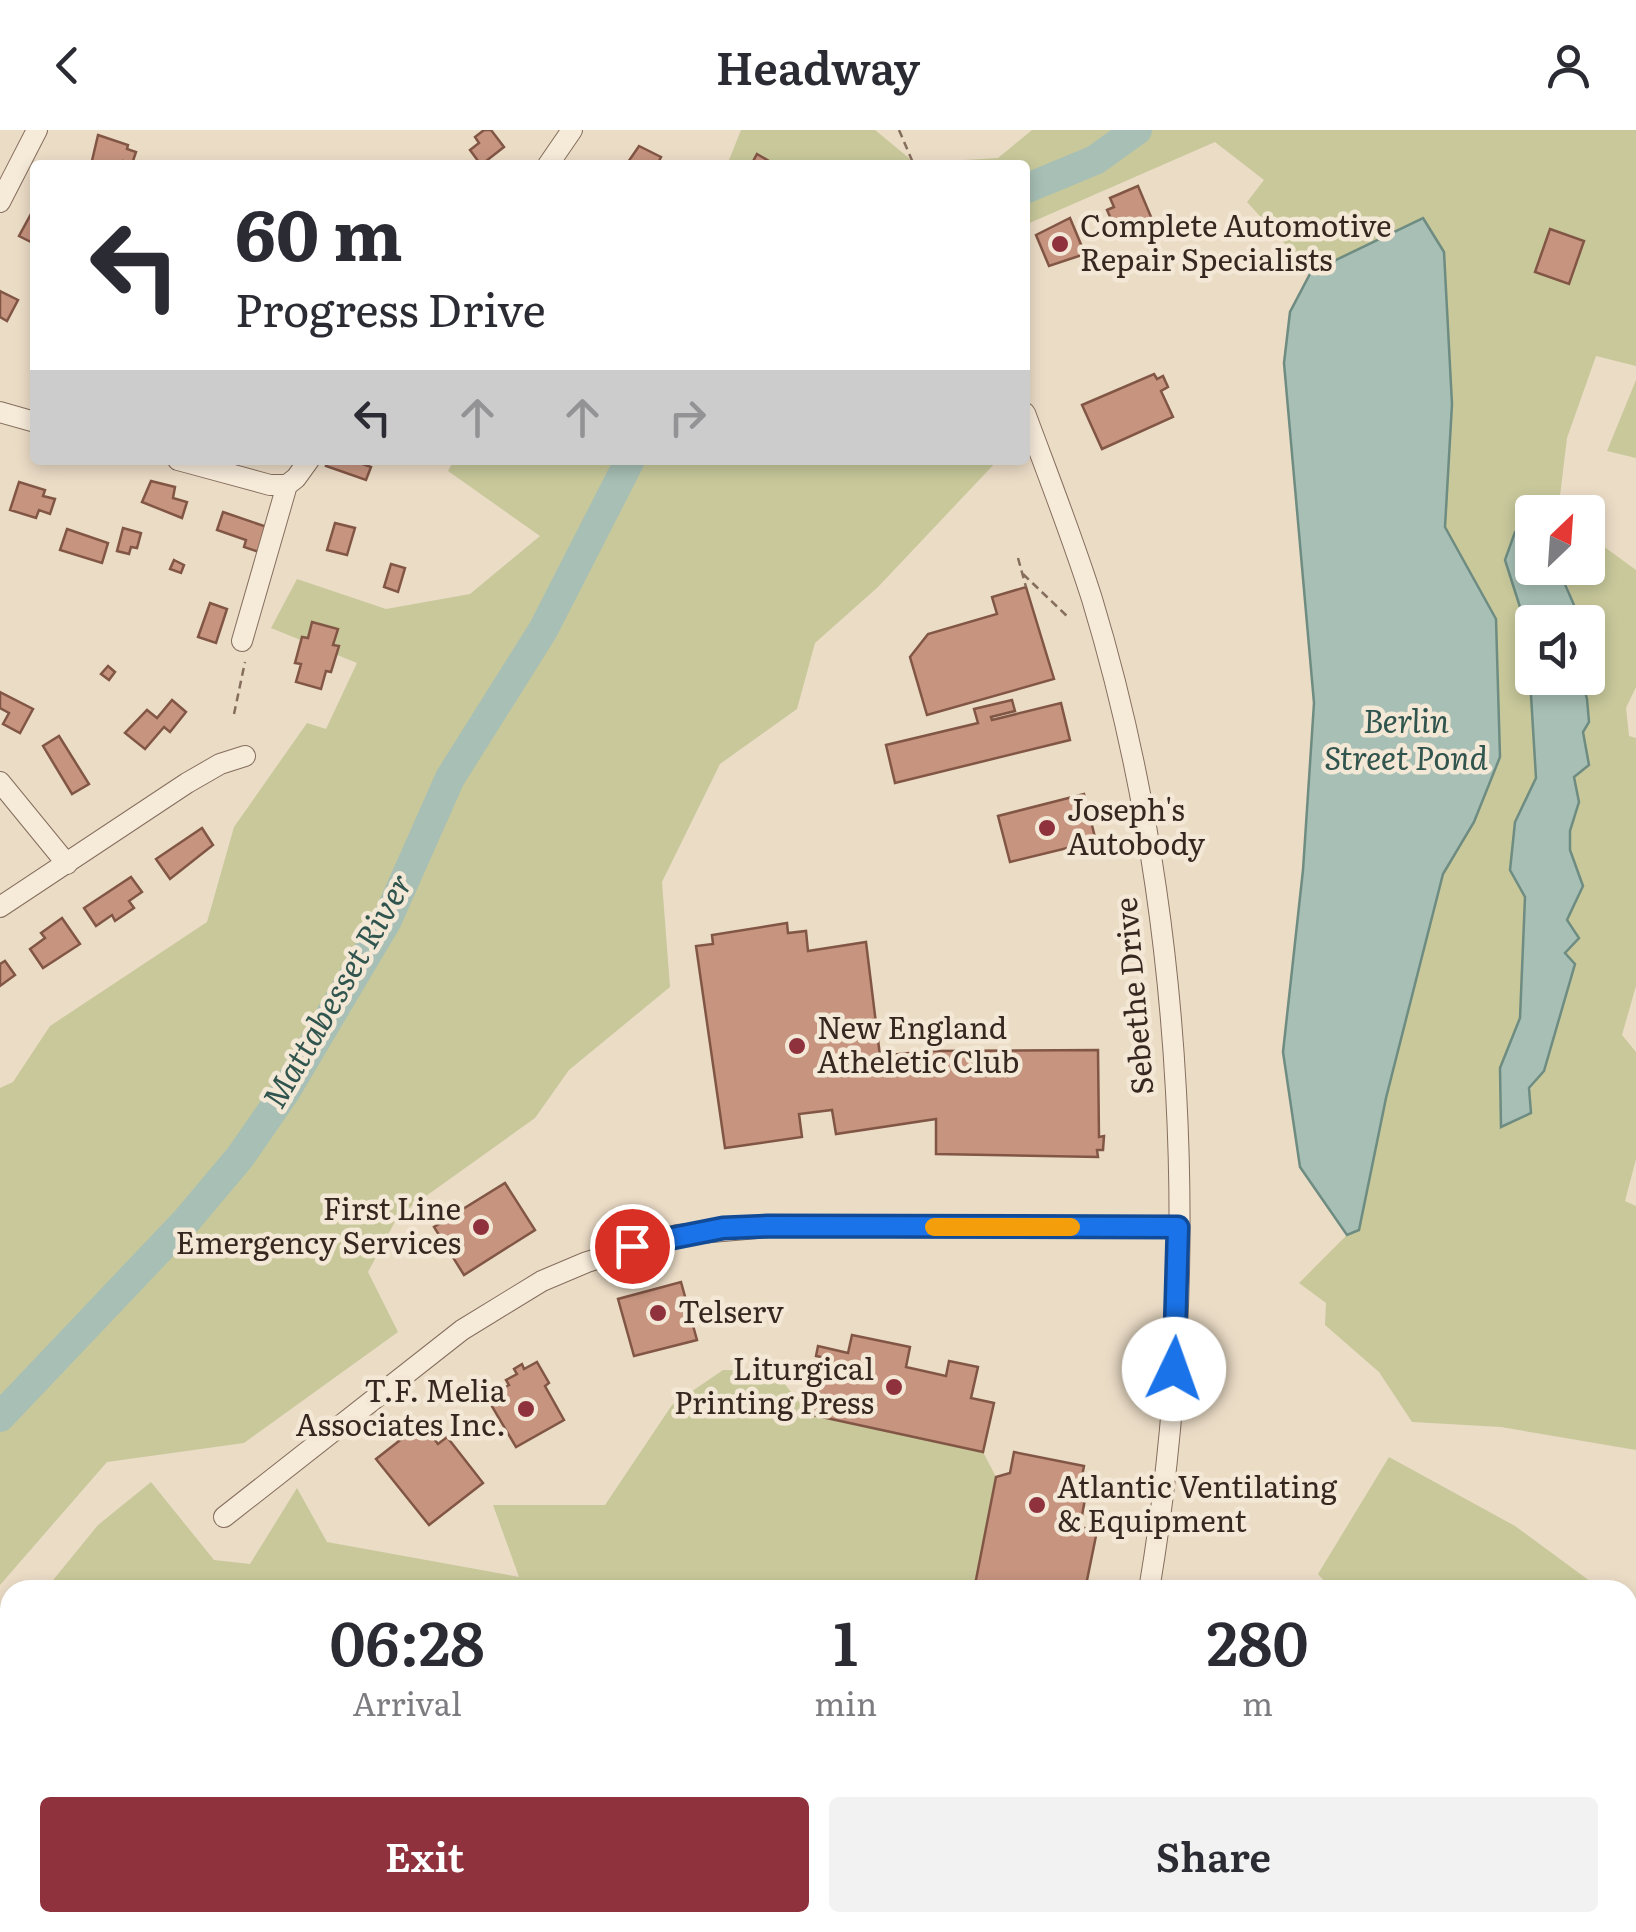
<!DOCTYPE html>
<html lang="en">
<head>
<meta charset="utf-8">
<style>
  :root { --surface:#fff; --page:#f2f2f3; --text:#2b2b33; --muted:#7c7c81; --accent:#8f323d }
  body { margin:0; font-family:Literata,serif; background:var(--page); color:var(--text); height:100vh; display:flex; flex-direction:column; font-size:38px; white-space:nowrap }
  * { box-sizing:border-box; margin:0 }
  p { font-size:32px; color:var(--muted) }
  .icon { flex:none; width:55px; height:55px; fill:none; stroke:currentColor; stroke-width:2; stroke-linecap:round; stroke-linejoin:round }
  .map { position:relative; flex:1; overflow:hidden }
  .side { position:absolute; left:0px; top:1450px; width:1638px; height:352px; display:flex; flex-direction:column; background:var(--surface); border-radius:30px 30px 0 0; box-shadow:0 5px 15px #0003 }
  .side>* { flex:none }
  .hud { position:absolute; left:30px; top:30px; width:1000px; height:305px; border-radius:10px; box-shadow:0 5px 15px #0003; background:#fff; color:var(--text); overflow:hidden }
  .needle { width:65px; rotate:25deg }
  .controls { position:absolute; left:1515px; top:365px; display:grid; gap:20px }
  .controls a { display:grid; place-items:center; width:90px; height:90px; border-radius:10px; background:var(--surface); box-shadow:0 5px 15px #0003; font-size:50px }
  .pin { position:absolute; display:grid; place-items:center; width:85px; height:85px; color:#fff; margin:-42px; border:5px solid #fff; border-radius:50%; box-shadow:0 2px 10px #0007 }
  .me { position:absolute; width:110px; margin:-55px; rotate:3deg; stroke-linejoin:round; filter:drop-shadow(0 0 8px #0008) }
  .turn { display:flex; align-items:center; gap:35px; height:210px; padding:0 40px; font-size:45px }
  .turn .icon { width:130px; height:130px; stroke-width:2.5 }
  .turn b { display:block; font-size:70px; line-height:85px }
  .lanes { display:flex; align-items:center; height:95px; padding:0 40px; background:#0003; justify-content:center; gap:50px; direction:ltr }
  .lanes .off { opacity:.35 }
  .eta { display:flex; justify-content:space-evenly; align-items:center; height:170px; text-align:center }
  .eta b { font-size:60px; font-weight:600; line-height:70px }
  .action { display:flex; gap:20px; margin-top:auto; padding:20px 40px }
  .action a { flex:1; height:115px; border-radius:10px; background:var(--accent); color:#fff; font-size:40px; font-weight:600; line-height:115px; text-align:center }
  .action a+a { background:var(--page); color:var(--text) }
  header { display:flex; justify-content:space-between; align-items:center; height:130px; padding:0 40px; background:var(--surface); font-size:45px; font-weight:600 }
  .map>svg:first-child { display:block }
  .green { fill:#c8c89b }
  .water { fill:#a7bfb5; stroke:#6e8c81; stroke-width:2.5 }
  .lines { fill:none; stroke-linecap:round; stroke-linejoin:round }
  .river { stroke:#a7bfb5; stroke-width:30 }
  .building { fill:#c6947f; stroke:#825645; stroke-width:2.5 }
  .minor-casing { stroke:#856e5d; stroke-width:22 }
  .path { stroke:#856e5d; stroke-width:2.5; stroke-dasharray:8 5; stroke-linecap:butt }
  .minor { stroke:#f6ead9; stroke-width:20 }
  .route-casing { stroke:#114b97; stroke-width:25 }
  .route { stroke:#1a73e8; stroke-width:18 }
  .slow { stroke:#f59e0b; stroke-width:18 }
  .poi-dot { fill:#8f323d; stroke:#f3e7d5; stroke-width:4 }
  .labels { text-anchor:middle; stroke-width:9; stroke-linejoin:round; paint-order:stroke }
  .poi-label { font-size:30px; fill:#362820; stroke:#f3e7d5; text-anchor:start }
  .street-label { font-size:30px; fill:#362820; stroke:#f3e7d5 }
  .water-label { font-size:32px; font-style:italic; fill:#30544e; stroke:#f3e7d5 }
</style>
</head>
<body>
<header><svg class="icon" aria-label="back" viewBox="0 0 24 24"><path d="M15 5l-7 7 7 7"/></svg>Headway<svg class="icon" aria-label="person" viewBox="0 0 24 24"><circle cx="12" cy="8" r="4"/><path d="M4 21q1-7 8-7t8 7"/></svg></header>
<div class="map">
<svg width="1636" height="1802" viewBox="0 0 1636 1802">
  <rect width="100%" height="100%" fill="#ebdcc6"/>
  <!-- green -->
  <g class="green">
    <path d="M 741,0 L 875,0 L 915,33 L 998,28 L 1032,0 L 1636,0 L 1636,236 L 1596,226 L 1567,308 L 1558,382 L 1532,382 L 1532,404 L 1515,402 L 1505,430 L 1527,499 L 1536,648 L 1515,692 L 1510,740 L 1525,767 L 1520,888 L 1500,938 L 1502,996 L 1544,941 L 1565,823 L 1567,790 L 1583,756 C 1577,739 1567,720 1570,702 C 1573,675 1580,678 1574,647 L 1589,635 L 1583,602 L 1587,569 L 1581,548 L 1588,548 L 1588,492 L 1580,492 L 1565,448 L 1558,438 L 1588,438 L 1588,405 L 1636,440 L 1636,557 L 1626,578 L 1629,606 L 1636,608 L 1636,856 L 1622,905 L 1636,922 L 1636,1029 L 1625,1071 L 1636,1076 L 1636,1320 L 1501,1297 L 1412,1292 L 1379,1242 L 1325,1195 L 1326,1173 L 1299,1153 L 1347,1105 L 1359,1100 L 1386,968 L 1443,744 L 1474,692 L 1496,489 L 1445,398 L 1452,274 L 1444,123 L 1424,88 L 1311,142 L 1247,72 L 1264,50 L 1215,12 L 1025,95 L 1025,35 L 727,35 Z"/>
    <path d="M 1636,250 L 1636,328 L 1607,321 Z"/>
    <path d="M 454,330 L 998,330 L 878,457 L 815,513 L 797,579 L 720,634 L 662,752 L 670,857 L 569,940 L 535,988 L 398,1086 L 368,1142 L 398,1202 L 244,1313 L 107,1332 L 0,1455 L 0,958 L 13,952 L 50,896 L 207,792 L 234,697 L 307,593 L 326,599 L 357,533 L 271,498 L 297,449 L 386,479 L 470,464 L 540,406 L 448,341 Z"/>
    <path d="M 723,1240 L 774,1241 L 809,1284 L 983,1322 L 996,1347 L 974,1460 L 45,1460 L 98,1395 L 151,1352 L 214,1430 L 250,1434 L 297,1358 L 327,1412 L 519,1447 L 493,1375 L 605,1375 L 672,1275 Z"/>
    <path d="M 1389,1327 L 1515,1396 L 1602,1460 L 1332,1460 L 1318,1444 Z"/>
    <path d="M 1628,1479 L 1636,1485 L 1636,1802 L 1280,1802 L 1268,1795 L 1628,1792 Z"/>
    <path d="M 10,1503 L 10,1764 L 0,1763 L 0,1515 Z"/>
    <path d="M 30,1793 L 160,1793 L 154,1802 L 33,1802 Z"/>
    <path d="M 566,1793 L 566,1792 L 629,1793 L 625,1802 L 562,1802 Z"/>
    <path d="M 686,1793 L 686,1792 L 814,1793 L 781,1802 L 675,1802 Z"/>
    <path d="M 1185,1793 L 1185,1792 L 1262,1793 L 1259,1802 L 1186,1802 Z"/>
  </g>
  <!-- water -->
  <g class="water">
    <path d="M 1423,88 L 1444,122 L 1452,274 L 1445,397 L 1496,489 L 1500,627 L 1474,692 L 1443,744 L 1386,968 L 1359,1100 L 1347,1105 L 1300,1037 L 1283,922 L 1303,740 L 1314,573 L 1284,233 L 1290,182 L 1311,142 Z"/>
    <path d="M 1515,402 L 1532,404 L 1532,438 L 1558,438 L 1580,489 L 1580,492 L 1532,492 L 1532,548 L 1581,548 L 1587,569 L 1589,592 L 1583,602 L 1589,635 L 1574,647 L 1579,672 L 1570,701 L 1570,720 L 1583,756 L 1567,790 L 1579,808 L 1565,823 L 1575,834 L 1544,941 L 1529,958 L 1531,983 L 1501,997 L 1500,938 L 1520,888 L 1525,767 L 1510,740 L 1515,692 L 1536,648 L 1527,499 L 1505,430 Z"/>
  </g>
  <g class="lines">
    <!-- river -->
    <g class="river">
      <path d="M 1025,59 L 1095,30 L 1137,0"/>
      <path d="M 0,1287 L 187,1090 L 240,1027 L 285,962 L 387,790 L 450,648 L 543,500 L 630,330"/>
    </g>
  </g>
  <!-- building -->
  <g class="building">
    <path d="M 484,0 L 491,0 L 504,17 L 481,35 L 470,20 L 479,13 L 475,7 Z"/>
    <path d="M 98,5 L 128,15 L 127,19 L 136,22 L 132,34 L 123,31 L 122,35 L 91,35 Z"/>
    <path d="M 639,16 L 661,27 L 657,35 L 626,35 Z"/>
    <path d="M 757,24 L 769,31 L 767,35 L 751,35 Z"/>
    <path d="M 1138,56 L 1154,94 L 1120,109 L 1107,80 L 1114,77 L 1110,68 Z"/>
    <path d="M 31,84 L 35,86 L 35,114 L 19,106 Z"/>
    <path d="M 1070,88 L 1085,124 L 1049,136 L 1036,105 Z"/>
    <path d="M 1550,99 L 1584,111 L 1569,154 L 1535,142 Z"/>
    <path d="M 0,161 L 18,170 L 7,191 L 0,187 Z"/>
    <path d="M 1154,244 L 1157,249 L 1163,246 L 1168,257 L 1161,261 L 1173,287 L 1102,319 L 1082,275 Z"/>
    <path d="M 328,330 L 352,330 L 371,337 L 366,350 L 326,336 Z"/>
    <path d="M 151,351 L 175,357 L 173,368 L 187,372 L 182,388 L 142,372 Z"/>
    <path d="M 19,352 L 45,360 L 43,366 L 55,369 L 50,384 L 39,380 L 36,388 L 10,380 Z"/>
    <path d="M 223,382 L 267,397 L 259,422 L 244,417 L 246,410 L 217,400 Z"/>
    <path d="M 335,393 L 355,398 L 347,425 L 327,420 Z"/>
    <path d="M 123,398 L 141,403 L 137,418 L 131,417 L 129,424 L 117,421 Z"/>
    <path d="M 67,399 L 108,413 L 102,433 L 60,420 Z"/>
    <path d="M 174,430 L 184,435 L 181,443 L 170,439 Z"/>
    <path d="M 391,434 L 405,438 L 398,462 L 384,457 Z"/>
    <path d="M 1026,457 L 1054,549 L 927,585 L 910,527 L 928,504 L 997,484 L 992,467 Z"/>
    <path d="M 210,473 L 227,479 L 216,513 L 198,507 Z"/>
    <path d="M 312,492 L 338,499 L 333,515 L 339,516 L 331,542 L 326,541 L 321,559 L 296,552 L 301,534 L 295,533 L 302,507 L 308,508 Z"/>
    <path d="M 108,536 L 115,542 L 109,550 L 101,544 Z"/>
    <path d="M 0,562 L 33,579 L 20,603 L 3,594 L 9,583 L 0,578 Z"/>
    <path d="M 172,570 L 186,582 L 170,602 L 164,597 L 145,619 L 125,603 L 147,580 L 157,588 Z"/>
    <path d="M 1012,570 L 1015,581 L 991,587 L 992,590 L 1061,573 L 1070,610 L 895,653 L 886,615 L 978,593 L 974,579 Z"/>
    <path d="M 59,606 L 89,654 L 72,664 L 43,616 Z"/>
    <path d="M 1084,664 L 1096,711 L 1010,732 L 998,686 Z"/>
    <path d="M 202,698 L 213,715 L 170,749 L 156,729 Z"/>
    <path d="M 131,747 L 142,762 L 129,771 L 134,778 L 115,791 L 112,785 L 96,796 L 84,778 Z"/>
    <path d="M 62,788 L 80,814 L 43,838 L 30,819 L 45,808 L 41,803 Z"/>
    <path d="M 787,793 L 788,803 L 806,801 L 808,821 L 866,812 L 880,926 L 929,921 L 1098,920 L 1099,1007 L 1104,1006 L 1103,1020 L 1097,1020 L 1098,1027 L 936,1024 L 936,989 L 836,1004 L 832,980 L 799,984 L 802,1007 L 725,1018 L 696,816 L 713,814 L 712,805 Z"/>
    <path d="M 5,831 L 15,845 L 0,856 L 0,834 Z"/>
    <path d="M 505,1053 L 535,1100 L 464,1145 L 434,1097 Z"/>
    <path d="M 681,1152 L 697,1210 L 634,1226 L 618,1169 Z"/>
    <path d="M 852,1205 L 910,1217 L 906,1237 L 946,1246 L 949,1231 L 978,1237 L 971,1268 L 994,1273 L 983,1322 L 808,1284 L 821,1227 L 816,1226 L 818,1216 L 848,1223 Z"/>
    <path d="M 537,1232 L 549,1253 L 545,1256 L 564,1290 L 516,1317 L 487,1268 L 509,1255 L 506,1250 L 517,1244 L 514,1239 L 522,1234 L 524,1239 Z"/>
    <path d="M 422,1293 L 438,1314 L 447,1307 L 483,1353 L 429,1395 L 376,1329 Z"/>
    <path d="M 1014,1322 L 1084,1336 L 1081,1351 L 1088,1352 L 1080,1397 L 1097,1401 L 1085,1460 L 974,1460 L 996,1347 L 1010,1343 Z"/>
    <path d="M 302,1792 L 442,1792 L 440,1802 L 294,1802 L 296,1796 L 301,1797 Z"/>
    <path d="M 469,1792 L 534,1792 L 532,1802 L 467,1802 Z"/>
  </g>
  <g class="lines">
    <defs>
      <g id="minor">
        <path d="M 548,35 L 572,0"/>
        <path d="M 0,72 L 37,0"/>
        <path d="M 0,282 L 35,292"/>
        <path d="M 1025,283 C 1048,345 1072,406 1092,469 C 1186,779 1203,1141 1149,1460"/>
        <path d="M 178,330 L 270,355 L 287,355"/>
        <path d="M 242,511 L 287,355 L 296,348 L 309,330"/>
        <path d="M 0,652 L 67,734"/>
        <path d="M 0,777 L 187,653 L 220,634 L 245,626"/>
        <path d="M 224,1387 L 462,1200 L 542,1151 L 587,1132 L 677,1105 L 769,1097 L 1178,1097"/>
        <path d="M 1062,1802 L 1065,1792"/>
      </g>
    </defs>
    <!-- minor casing -->
    <use href="#minor" class="minor-casing"/>
    <!-- path -->
    <g class="path">
      <path d="M 899,0 L 914,35"/>
      <path d="M 1018,428 L 1026,457"/>
      <path d="M 1023,444 L 1069,488"/>
      <path d="M 234,584 L 245,532"/>
    </g>
    <!-- minor -->
    <use href="#minor" class="minor"/>
  </g>
  <g class="lines">
    <defs>
      <path id="route" d="M 632,1116 L 723,1098 L 768,1096 L 1178,1097 L 1174,1239"/>
    </defs>
    <!-- route casing -->
    <use href="#route" class="route-casing"/>
    <!-- route -->
    <use href="#route" class="route"/>
    <!-- slow -->
    <path class="slow" d="M 934,1097 L 1071,1097"/>
  </g>
  <!-- markers -->
  <g class="poi-dot">
    <circle cx="1060" cy="114" r="10"/>
    <circle cx="1047" cy="698" r="10"/>
    <circle cx="797" cy="916" r="10"/>
    <circle cx="481" cy="1097" r="10"/>
    <circle cx="658" cy="1183" r="10"/>
    <circle cx="894" cy="1257" r="10"/>
    <circle cx="526" cy="1279" r="10"/>
    <circle cx="1037" cy="1375" r="10"/>
  </g>
  <g class="labels">
    <!-- poi labels -->
    <g class="poi-label">
      <text x="1080" y="107">Complete Automotive<tspan x="1080" dy="34">Repair Specialists</tspan></text>
      <text x="1067" y="691">Joseph's<tspan x="1067" dy="34">Autobody</tspan></text>
      <text x="817" y="909">New England<tspan x="817" dy="34">Atheletic Club</tspan></text>
      <text x="461" y="1090" text-anchor="end">First Line<tspan x="461" dy="34">Emergency Services</tspan></text>
      <text x="678" y="1193">Telserv</text>
      <text x="874" y="1250" text-anchor="end">Liturgical<tspan x="874" dy="34">Printing Press</tspan></text>
      <text x="506" y="1272" text-anchor="end">T.F. Melia<tspan x="506" dy="34">Associates Inc.</tspan></text>
      <text x="1057" y="1368">Atlantic Ventilating<tspan x="1057" dy="34">&amp; Equipment</tspan></text>
    </g>
    <!-- street labels -->
    <g class="street-label">
      <text transform="translate(1135 866) rotate(-95)" y="10">Sebethe Drive</text>
    </g>
    <!-- water labels -->
    <g class="water-label">
      <text x="1406" y="603">Berlin<tspan x="1406" dy="37">Street Pond</tspan></text>
      <text transform="translate(338 861) rotate(-60)" y="11">Mattabesset River</text>
    </g>
  </g>
</svg>
<div class="controls">
<a><svg class="needle" viewBox="-14 -14 28 28"><path d="M0-13l5 13h-10z" fill="#e53935"/><path d="M0 13l5-13h-10z" fill="#7c7c81"/></svg></a>
<a><svg class="icon" aria-label="sound" viewBox="0 0 24 24"><path d="M4 9h4l5-4v14l-5-4H4zM17 9q2 3 0 6"/></svg></a>
</div>
<div class="pin" style="left:632px;top:1116px;background:#d93025"><svg class="icon" aria-label="arrive" viewBox="0 0 24 24"><path d="M6 21V4h12l-3 4 3 4H6"/></svg></div>
<svg class="me" style="left:1174px;top:1239px" viewBox="-20 -20 40 40"><circle r="19" fill="#fff"/><path d="M0-13L10 11 0 6-10 11z" fill="#1a73e8"/></svg>
<div class="hud">
<div class="turn"><svg class="icon" aria-label="left" viewBox="0 0 24 24"><path d="M17 20v-9H6M10 6l-5 5 5 5"/></svg><div><b>60 m</b>Progress Drive</div></div>
<div class="lanes"><svg class="icon" aria-label="left" viewBox="0 0 24 24"><path d="M17 20v-9H6M10 6l-5 5 5 5"/></svg><svg class="icon off" aria-label="ahead" viewBox="0 0 24 24"><path d="M12 20V5M6 11l6-6 6 6"/></svg><svg class="icon off" aria-label="ahead" viewBox="0 0 24 24"><path d="M12 20V5M6 11l6-6 6 6"/></svg><svg class="icon off" aria-label="right" viewBox="0 0 24 24"><path d="M7 20v-9h11M14 6l5 5-5 5"/></svg></div>
</div>
<section class="side">
<div class="eta">
<div><b>06:28</b><p>Arrival</p></div>
<div><b>1</b><p>min</p></div>
<div><b>280</b><p>m</p></div>
</div>
<div class="action"><a>Exit</a><a>Share</a></div>
</section>
</div>
</body>
</html>
